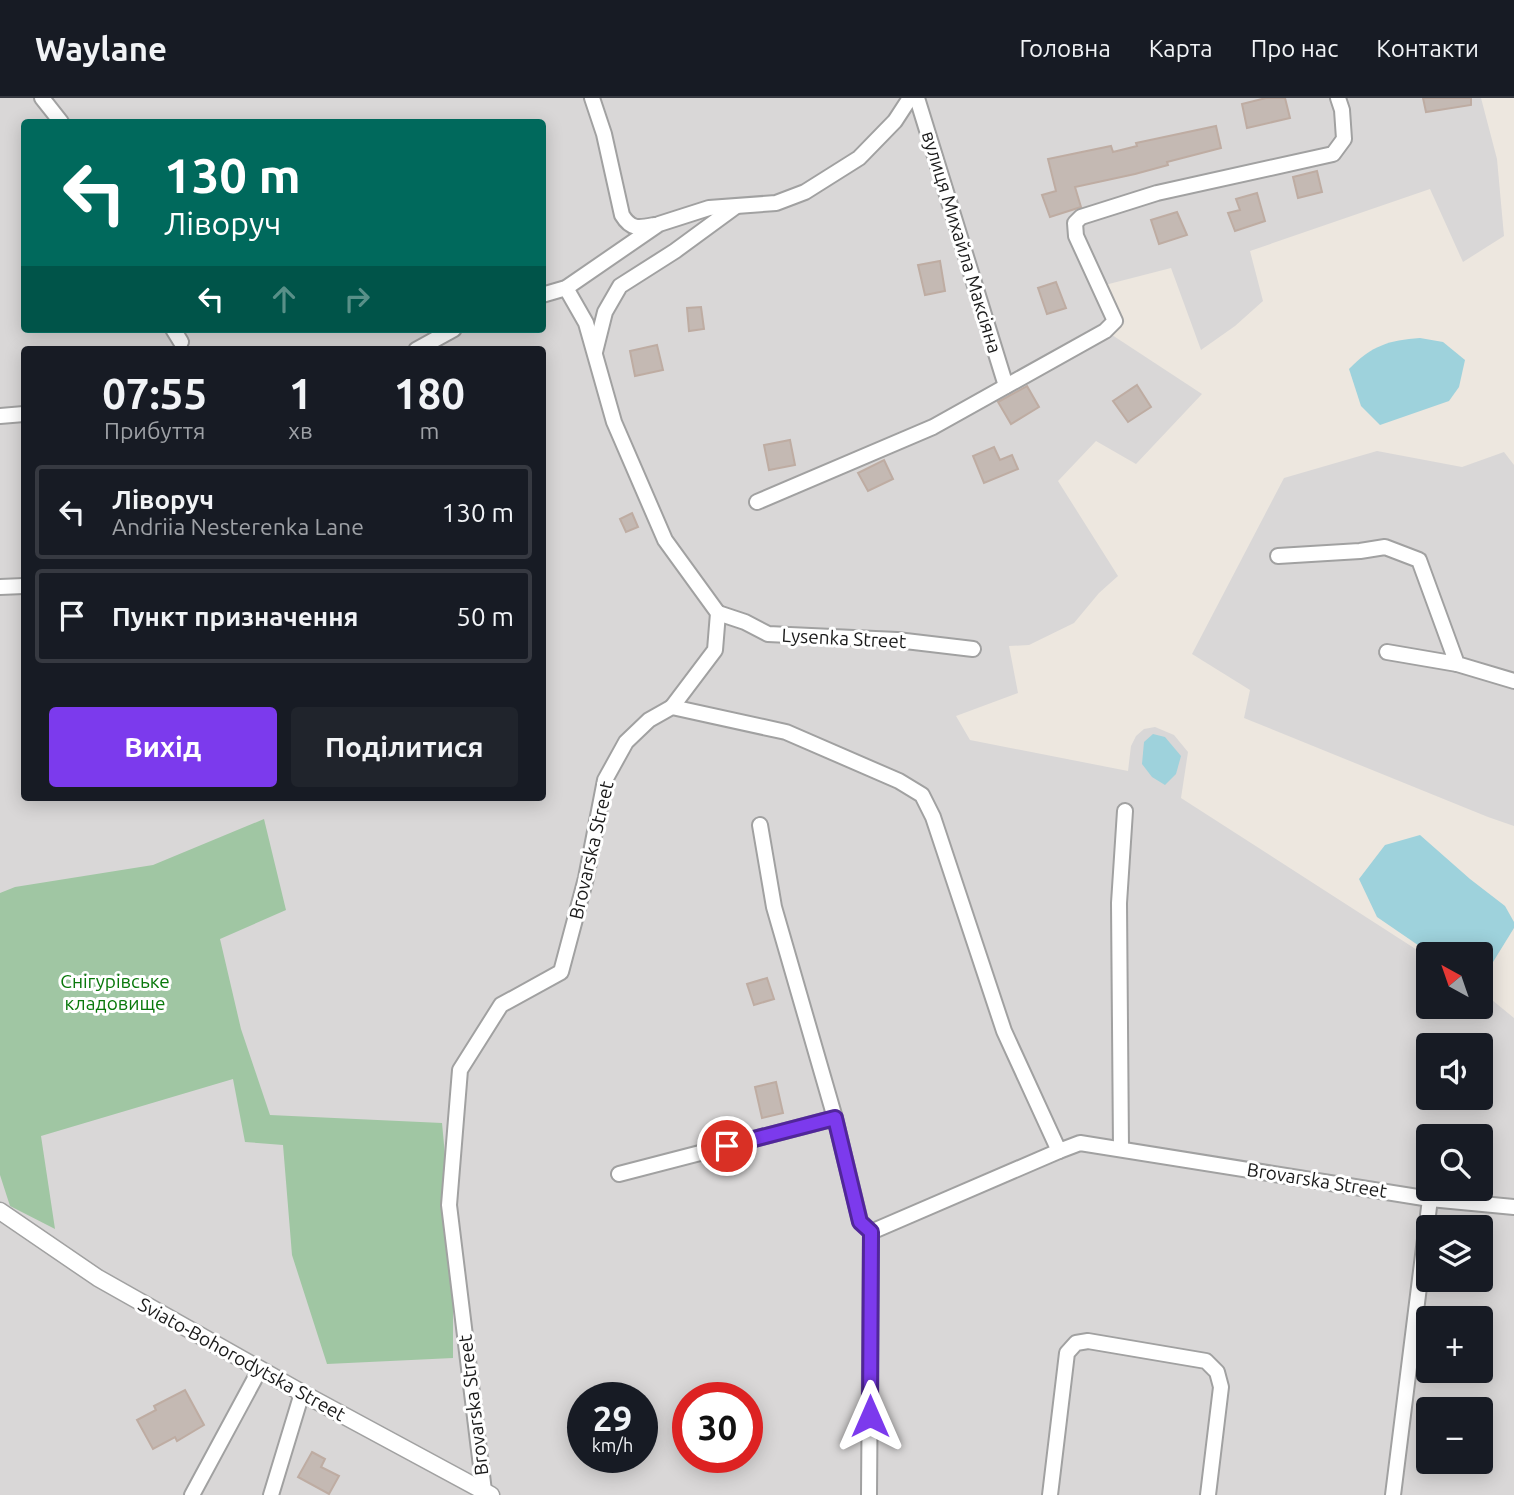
<!DOCTYPE html>
<html lang="uk">
<head>
<meta charset="utf-8">
<style>
  :root { --surface:#171b24; --page:#20242c; --text:#f1f3f6; --muted:#9ea1a6; --line:#363941; --accent:#7c3aed }
  body { margin:0; font-family:Ubuntu,sans-serif; background:var(--page); color:var(--text); height:100vh; display:flex; flex-direction:column; font-size:26px; white-space:nowrap }
  * { box-sizing:border-box; margin:0 }
  p { font-size:23px; color:var(--muted) }
  .icon { flex:none; width:38px; height:38px; fill:none; stroke:currentColor; stroke-width:2; stroke-linecap:round; stroke-linejoin:round }
  .map { position:relative; flex:1; overflow:hidden }
  .drawer { position:absolute; left:21px; top:248px; width:525px; height:455px; display:flex; flex-direction:column; background:var(--surface); border-radius:7px; box-shadow:0 4px 18px #0003 }
  .drawer>* { flex:none }
  .banner { position:absolute; left:21px; top:21px; width:525px; height:214px; border-radius:7px; box-shadow:0 4px 18px #0003; background:#00695c; color:#fff; overflow:hidden }
  .needle { width:46px; rotate:320deg }
  .fabs { position:absolute; left:1416px; top:844px; display:grid; gap:14px }
  .fabs a { display:grid; place-items:center; width:77px; height:77px; border-radius:7px; background:var(--surface); box-shadow:0 4px 18px #0003; font-size:35px }
  .speed { position:absolute; left:567px; top:1284px; display:flex; gap:14px; font-size:35px; font-weight:700; text-align:center }
  .speed>* { display:grid; place-content:center; width:91px; height:91px; border-radius:50%; background:var(--surface); box-shadow:0 4px 18px #0003; line-height:1 }
  .speed small { font-size:18px; font-weight:400 }
  .speed .limit { border:10px solid #d22; background:#fff; color:#111 }
  .pin { position:absolute; display:grid; place-items:center; width:60px; height:60px; color:#fff; margin:-30px; border:4px solid #fff; border-radius:50%; box-shadow:0 2px 7px #0007 }
  .me { position:absolute; width:77px; margin:-38px; rotate:0deg; stroke-linejoin:round; filter:drop-shadow(0 0 5px #0008) }
  .turn { display:flex; align-items:center; gap:24px; height:147px; padding:0 28px; font-size:32px }
  .turn .icon { width:91px; height:91px; stroke-width:2.5 }
  .turn b { display:block; font-size:49px; line-height:60px }
  .lanes { display:flex; align-items:center; height:66px; padding:0 28px; background:#0003; justify-content:center; gap:35px; direction:ltr }
  .lanes .off { opacity:.35 }
  .eta { display:flex; justify-content:space-evenly; align-items:center; height:119px; text-align:center }
  .eta b { font-size:42px; font-weight:700; line-height:49px }
  .button { display:flex; gap:14px; margin-top:auto; padding:14px 28px }
  .button a { flex:1; height:80px; border-radius:7px; background:var(--accent); color:#fff; font-size:28px; font-weight:700; line-height:80px; text-align:center }
  .button a+a { background:var(--page); color:var(--text) }
  ul { padding:0; list-style:none }
  li { display:flex; align-items:center; gap:21px; height:94px; margin:0 14px 10px; padding:0 14px; border:4px solid var(--line); border-radius:7px }
  li div { flex:1 }
  li b { display:block; font-size:26px }
  li em { font-style:normal }
  header { display:flex; align-items:center; gap:42px; box-sizing:border-box; height:98px; padding:0 35px; background:var(--surface); border-bottom:2px solid var(--line) }
  header strong { font-size:33px }
  nav { display:flex; gap:38px; margin-inline-start:auto; font-size:24px }
  .map>svg:first-child { display:block }
  .residential { fill:#d9d7d7; fill-rule:evenodd }
  .cemetery { fill:#a0c6a3 }
  .water { fill:#9ed2dc }
  .building { fill:#c4b9b3; stroke:#beaca2; stroke-width:2 }
  .lines { fill:none; stroke-linecap:round; stroke-linejoin:round }
  .minor-casing { stroke:#a1a1a1; stroke-width:18 }
  .tertiary-casing { stroke:#a1a1a1; stroke-width:19 }
  .minor { stroke:#fff; stroke-width:14 }
  .tertiary { stroke:#fff; stroke-width:16 }
  .route-casing { stroke:#51269a; stroke-width:18 }
  .route { stroke:#7c3aed; stroke-width:12 }
  .labels { text-anchor:middle; stroke-width:6; stroke-linejoin:round; paint-order:stroke }
  .street-label { font-size:19px; fill:#1a1a1a; stroke:#fff }
  .park-label { font-size:19px; fill:#09780b; stroke:#fff }
</style>
</head>
<body>
<header>
<strong>Waylane</strong>
<nav><a>Головна</a><a>Карта</a><a>Про нас</a><a>Контакти</a></nav>
</header>
<div class="map">
<svg width="1514" height="1397" viewBox="0 0 1514 1397">
  <rect width="100%" height="100%" fill="#ede7df"/>
  <!-- residential -->
  <g class="residential">
    <path d="M 0,0 L 1481,0 L 1497,61 L 1504,138 L 1463,164 L 1430,91 L 1250,153 L 1263,203 L 1235,228 L 1201,252 L 1171,170 L 1101,188 L 1111,210 L 1106,233 L 1202,296 L 1136,366 L 1096,343 L 1058,383 L 1118,478 L 1099,495 L 1074,525 L 1029,547 L 1009,548 L 1018,595 L 956,618 L 970,642 L 1128,673 L 1131,648 L 1136,638 L 1144,631 L 1155,629 L 1174,637 L 1188,654 L 1181,700 L 1428,859 L 1428,908 L 1480,908 L 1481,893 L 1514,920 L 1514,1397 L 0,1397 ZM 24,24 L 542,24 L 542,231 L 24,231 ZM 24,252 L 542,252 L 542,700 L 24,700 ZM 1428,947 L 1480,947 L 1480,999 L 1428,999 ZM 1428,1038 L 1480,1038 L 1480,1090 L 1428,1090 ZM 1428,1129 L 1480,1129 L 1480,1181 L 1428,1181 ZM 1428,1220 L 1480,1220 L 1480,1272 L 1428,1272 ZM 583,1300 L 642,1300 L 642,1360 L 583,1360 ZM 688,1300 L 747,1300 L 747,1360 L 688,1360 ZM 1428,1311 L 1480,1311 L 1480,1363 L 1428,1363 Z"/>
    <path d="M 1377,353 L 1462,369 L 1504,354 L 1514,367 L 1514,728 L 1488,719 L 1244,620 L 1250,592 L 1192,556 L 1284,380 Z"/>
  </g>
  <!-- cemetery -->
  <path class="cemetery" d="M 264,721 L 286,812 L 220,841 L 241,931 L 270,1017 L 442,1025 L 453,1143 L 453,1260 L 327,1266 L 292,1157 L 283,1047 L 245,1044 L 233,981 L 41,1038 L 55,1131 L 10,1108 L 0,1077 L 0,795 L 15,789 L 153,767 Z"/>
  <!-- water -->
  <g class="water">
    <path d="M 1420,240 L 1443,244 L 1465,262 L 1459,289 L 1449,303 L 1380,327 L 1361,308 L 1349,271 C 1371,248 1389,242 1420,240 Z"/>
    <path d="M 1153,636 L 1165,639 L 1181,658 L 1176,676 L 1165,687 L 1152,679 L 1142,666 L 1144,644 Z"/>
    <path d="M 1420,737 L 1470,781 L 1505,808 L 1514,824 L 1514,830 L 1493,864 L 1481,869 L 1480,856 L 1431,856 L 1377,819 L 1359,781 L 1385,747 Z"/>
  </g>
  <!-- building -->
  <g class="building">
    <path d="M 1266,0 L 1285,0 L 1290,20 L 1247,30 L 1242,6 Z"/>
    <path d="M 1423,0 L 1471,0 L 1471,7 L 1426,14 Z"/>
    <path d="M 1216,28 L 1221,50 L 1167,64 L 1168,67 L 1135,76 L 1075,89 L 1081,109 L 1050,119 L 1042,97 L 1056,93 L 1048,61 L 1111,48 L 1113,54 L 1137,48 L 1136,45 Z"/>
    <path d="M 1317,73 L 1322,94 L 1298,100 L 1293,79 Z"/>
    <path d="M 1257,95 L 1265,123 L 1235,133 L 1228,115 L 1240,112 L 1236,101 Z"/>
    <path d="M 1177,114 L 1187,137 L 1159,146 L 1151,122 Z"/>
    <path d="M 940,163 L 945,193 L 925,197 L 918,167 Z"/>
    <path d="M 1056,184 L 1066,210 L 1047,216 L 1038,190 Z"/>
    <path d="M 701,209 L 704,231 L 689,233 L 687,210 Z"/>
    <path d="M 657,247 L 663,272 L 635,278 L 630,253 Z"/>
    <path d="M 1137,287 L 1151,309 L 1128,324 L 1113,303 Z"/>
    <path d="M 1027,288 L 1039,309 L 1011,326 L 998,304 Z"/>
    <path d="M 790,342 L 795,367 L 769,372 L 764,347 Z"/>
    <path d="M 994,349 L 1000,362 L 1012,357 L 1018,371 L 984,385 L 973,358 Z"/>
    <path d="M 884,362 L 893,381 L 868,393 L 858,375 Z"/>
    <path d="M 632,415 L 638,429 L 626,434 L 620,421 Z"/>
    <path d="M 767,880 L 774,901 L 754,907 L 747,886 Z"/>
    <path d="M 776,984 L 783,1015 L 762,1020 L 755,989 Z"/>
    <path d="M 185,1292 L 204,1327 L 177,1343 L 175,1339 L 153,1351 L 137,1322 L 156,1312 L 154,1308 Z"/>
    <path d="M 312,1354 L 325,1361 L 321,1369 L 339,1378 L 329,1396 L 298,1379 Z"/>
  </g>
  <g class="lines">
    <defs>
      <g id="minor">
        <path d="M 42,0 L 61,24"/>
        <path d="M 592,0 L 604,36 L 622,117 C 631,132 639,130 654,127"/>
        <path d="M 917,0 L 1006,288"/>
        <path d="M 566,190 L 586,225 L 614,324 L 665,442 L 718,515 L 715,552 L 672,609"/>
        <path d="M 542,197 L 566,190 L 659,126 L 709,110 L 776,105 L 805,94 L 859,60 L 895,23 L 910,0"/>
        <path d="M 173,231 L 181,244"/>
        <path d="M 416,252 L 454,231"/>
        <path d="M 595,254 L 605,214 L 620,188 L 675,153 L 735,109"/>
        <path d="M 0,318 L 24,316"/>
        <path d="M 757,404 L 933,329 L 1105,233 L 1115,223 L 1076,138 L 1075,125 L 1081,119 L 1157,95 L 1333,56 L 1344,41 L 1342,12 L 1338,0"/>
        <path d="M 1278,458 L 1360,453 L 1385,449 L 1419,462 L 1457,566 L 1514,583"/>
        <path d="M 0,489 L 24,488"/>
        <path d="M 718,515 L 745,524 L 768,536 L 897,542 L 973,551"/>
        <path d="M 1387,554 L 1457,566"/>
        <path d="M 760,727 L 774,809 L 835,1020 L 860,1123 L 871,1134 L 869,1397"/>
        <path d="M 1121,1051 L 1119,805 L 1125,713"/>
        <path d="M 619,1076 L 835,1020"/>
        <path d="M 871,1134 L 1059,1053"/>
        <path d="M 484,1393 L 449,1107 L 460,972 L 501,907 L 561,874 L 586,780 L 605,682 L 626,644 L 649,622 L 672,609 L 786,634 L 899,683 L 922,697 L 933,719 L 1004,933 L 1059,1053 L 1080,1045 L 1430,1101 L 1514,1109"/>
        <path d="M 192,1397 L 260,1271"/>
        <path d="M 271,1397 L 302,1295"/>
        <path d="M 1050,1397 L 1067,1255 L 1076,1245 L 1088,1243 L 1206,1263 L 1217,1274 L 1221,1289 L 1208,1397"/>
        <path d="M 1393,1397 L 1430,1101"/>
      </g>
      <path id="tertiary" d="M 0,1113 L 98,1180 L 302,1295 L 491,1397"/>
    </defs>
    <!-- minor casing -->
    <use href="#minor" class="minor-casing"/>
    <!-- tertiary casing -->
    <use href="#tertiary" class="tertiary-casing"/>
    <!-- minor -->
    <use href="#minor" class="minor"/>
    <!-- tertiary -->
    <use href="#tertiary" class="tertiary"/>
  </g>
  <g class="lines">
    <defs>
      <path id="route" d="M 727,1048 L 835,1020 L 860,1124 L 871,1134 L 870,1318"/>
    </defs>
    <!-- route casing -->
    <use href="#route" class="route-casing"/>
    <!-- route -->
    <use href="#route" class="route"/>
  </g>
  <g class="labels">
    <!-- street labels -->
    <g class="street-label">
      <text transform="translate(962 144) rotate(73)" y="7">вулиця Михайла Максіяна</text>
      <text transform="translate(844 540) rotate(3)" y="7">Lysenka Street</text>
      <text transform="translate(591 752) rotate(-77)" y="7">Brovarska Street</text>
      <text transform="translate(1317 1082) rotate(9)" y="7">Brovarska Street</text>
      <text transform="translate(242 1261) rotate(29)" y="7">Sviato-Bohorodytska Street</text>
      <text transform="translate(473 1307) rotate(-97)" y="7">Brovarska Street</text>
    </g>
    <!-- park labels -->
    <g class="park-label">
      <text x="115" y="890">Снігурівське<tspan x="115" dy="22">кладовище</tspan></text>
    </g>
  </g>
</svg>
<div class="fabs">
<a><svg class="needle" viewBox="-14 -14 28 28"><path d="M0-13l5 13h-10z" fill="#e53935"/><path d="M0 13l5-13h-10z" fill="#9ea1a6"/></svg></a>
<a><svg class="icon" aria-label="sound" viewBox="0 0 24 24"><path d="M4 9h4l5-4v14l-5-4H4zM17 9q2 3 0 6"/></svg></a>
<a><svg class="icon" aria-label="search" viewBox="0 0 24 24"><circle cx="10" cy="10" r="6"/><path d="M15 15l6 6"/></svg></a>
<a><svg class="icon" aria-label="layers" viewBox="0 0 24 24"><path d="M12 4l9 5-9 5-9-5zM3 14l9 5 9-5"/></svg></a>
<a>+</a>
<a>−</a>
</div>
<div class="speed"><div>29<small>km/h</small></div><div class="limit">30</div></div>
<div class="pin" style="left:727px;top:1048px;background:#d93025"><svg class="icon" aria-label="arrive" viewBox="0 0 24 24"><path d="M6 21V4h12l-3 4 3 4H6"/></svg></div>
<svg class="me" style="left:870px;top:1318px" viewBox="-20 -20 40 40"><path d="M0-17L14 15 0 8-14 15z" fill="#7c3aed" stroke="#fff" stroke-width="4"/></svg>
<div class="banner">
<div class="turn"><svg class="icon" aria-label="left" viewBox="0 0 24 24"><path d="M17 20v-9H6M10 6l-5 5 5 5"/></svg><div><b>130 m</b>Ліворуч</div></div>
<div class="lanes"><svg class="icon" aria-label="left" viewBox="0 0 24 24"><path d="M17 20v-9H6M10 6l-5 5 5 5"/></svg><svg class="icon off" aria-label="ahead" viewBox="0 0 24 24"><path d="M12 20V5M6 11l6-6 6 6"/></svg><svg class="icon off" aria-label="right" viewBox="0 0 24 24"><path d="M7 20v-9h11M14 6l5 5-5 5"/></svg></div>
</div>
<section class="drawer">
<div class="eta">
<div><b>07:55</b><p>Прибуття</p></div>
<div><b>1</b><p>хв</p></div>
<div><b>180</b><p>m</p></div>
</div>
<ul>
<li><svg class="icon" aria-label="left" viewBox="0 0 24 24"><path d="M17 20v-9H6M10 6l-5 5 5 5"/></svg><div><b>Ліворуч</b><p>Andriia Nesterenka Lane</p></div><em>130 m</em></li>
<li><svg class="icon" aria-label="arrive" viewBox="0 0 24 24"><path d="M6 21V4h12l-3 4 3 4H6"/></svg><div><b>Пункт призначення</b></div><em>50 m</em></li>
</ul>
<div class="button"><a>Вихід</a><a>Поділитися</a></div>
</section>
</div>
</body>
</html>
